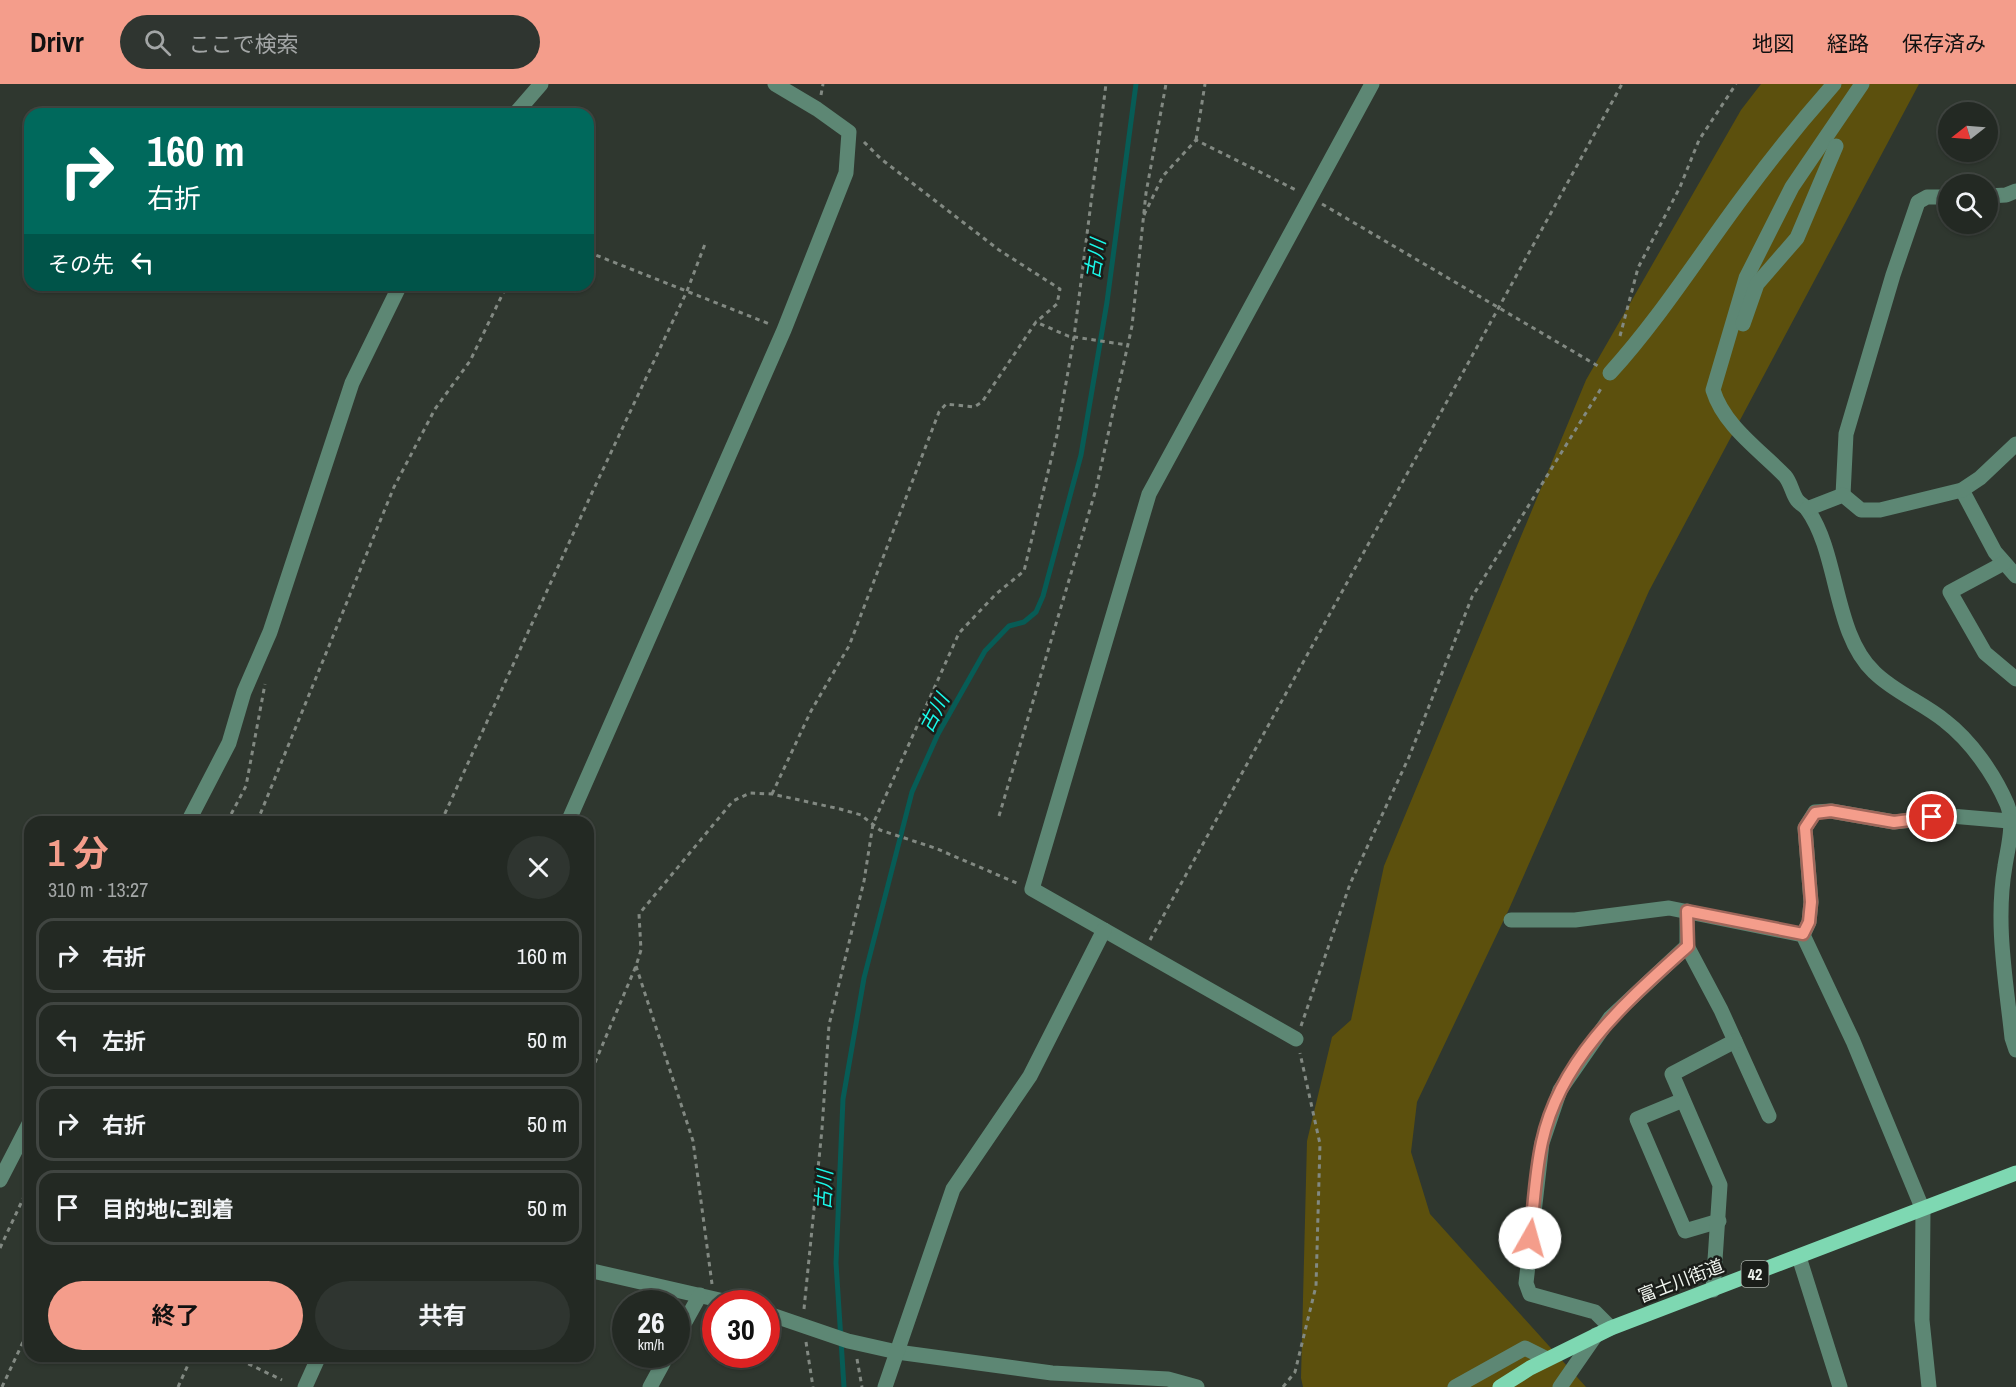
<!DOCTYPE html>
<html lang="ja">
<head>
<meta charset="utf-8">
<style>
  :root { --surface:#232923; --page:#2f3530; --text:#f1f3f6; --muted:#a3a6a6; --line:#404541; --accent:#f49d8b }
  body { margin:0; font-family:"Archivo Narrow","Noto Sans JP",sans-serif; background:var(--page); color:var(--text); height:100vh; display:flex; flex-direction:column; font-size:22px; white-space:nowrap }
  * { box-sizing:border-box; margin:0 }
  p { font-size:20px; color:var(--muted) }
  .icon { flex:none; width:33px; height:33px; fill:none; stroke:currentColor; stroke-width:2; stroke-linecap:round; stroke-linejoin:round }
  .map { position:relative; flex:1; overflow:hidden }
  .panel { position:absolute; left:24px; top:732px; width:570px; height:546px; display:flex; flex-direction:column; background:var(--surface); border-radius:18px; box-shadow:0 2px 4px #0004,0 0 0 2px var(--line) }
  .panel>* { flex:none }
  .hud { position:absolute; left:24px; top:24px; width:570px; height:183px; border-radius:18px; box-shadow:0 2px 4px #0004,0 0 0 2px var(--line); background:#00695c; color:#fff; overflow:hidden }
  .needle { width:39px; rotate:253deg }
  .tools { position:absolute; left:1938px; top:18px; display:grid; gap:12px }
  .tools a { display:grid; place-items:center; width:60px; height:60px; border-radius:50%; background:var(--surface); box-shadow:0 2px 4px #0004,0 0 0 2px var(--line); font-size:30px }
  .speed { position:absolute; left:612px; top:1206px; display:flex; gap:12px; font-size:30px; font-weight:700; text-align:center }
  .speed>* { display:grid; place-content:center; width:78px; height:78px; border-radius:50%; background:var(--surface); box-shadow:0 2px 4px #0004,0 0 0 2px var(--line); line-height:1 }
  .speed small { font-size:15px; font-weight:400 }
  .speed .limit { border:9px solid #d22; background:#fff; color:#111 }
  .pin { position:absolute; display:grid; place-items:center; width:51px; height:51px; color:#fff; margin:-26px; border:3px solid #fff; border-radius:50%; box-shadow:0 2px 6px #0007 }
  .me { position:absolute; width:66px; margin:-33px; rotate:7deg; stroke-linejoin:round; filter:drop-shadow(0 0 4px #0008) }
  .turn { display:flex; align-items:center; gap:21px; height:126px; padding:0 24px; font-size:27px }
  .turn .icon { width:78px; height:78px; stroke-width:2.5 }
  .turn b { display:block; font-size:42px; line-height:51px }
  .then { display:flex; align-items:center; height:57px; padding:0 24px; background:#0003; gap:12px; font-size:22px }
  .round { display:grid; place-items:center; flex:none; width:63px; height:63px; border-radius:32px; background:var(--page) }
  .summary { display:flex; align-items:center; justify-content:space-between; height:102px; padding:0 24px }
  h1 { font-size:36px; font-weight:700; line-height:45px; color:var(--accent) }
  .cta { display:flex; gap:12px; margin-top:auto; padding:12px 24px }
  .cta a { flex:1; height:69px; border-radius:36px; background:var(--accent); color:#111; font-size:24px; font-weight:700; line-height:69px; text-align:center }
  .cta a+a { background:var(--page); color:var(--text) }
  ul { padding:0; list-style:none }
  li { display:flex; align-items:center; gap:18px; height:75px; margin:0 12px 9px; padding:0 12px; border:3px solid var(--line); border-radius:18px }
  li div { flex:1 }
  li b { display:block; font-size:22px }
  li em { font-style:normal }
  header { display:flex; align-items:center; gap:36px; box-sizing:border-box; height:84px; padding:0 30px; background:var(--accent); color:#111 }
  header strong { font-size:28px }
  nav { display:flex; gap:33px; margin-inline-start:auto; font-size:21px }
  .search { width:420px; height:54px; background:var(--page); display:flex; align-items:center; gap:15px; box-sizing:border-box; padding:0 21px; border-radius:33px; color:var(--muted); font-size:22px }
  .map>svg:first-child { display:block }
  .green { fill:#5c500d }
  .lines { fill:none; stroke-linecap:round; stroke-linejoin:round }
  .stream { stroke:#075c56; stroke-width:5 }
  .path { stroke:#828982; stroke-width:3; stroke-dasharray:4.5 4.5; stroke-linecap:butt }
  .minor { stroke:#5d8774; stroke-width:15 }
  .major { stroke:#7ed8b2; stroke-width:15 }
  .route-casing { stroke:#9f665a; stroke-width:15 }
  .route { stroke:#f49d8b; stroke-width:10 }
  .labels { text-anchor:middle; stroke-width:5; stroke-linejoin:round; paint-order:stroke }
  .shield { fill:#1a1d19; stroke:#afb4ae; stroke-width:1.5 }
  .shield-label { font-size:16px; font-weight:bold; fill:#eff4ee }
  .street-label { font-size:18px; fill:#eff4ee; stroke:#1a1d19 }
  .water-label { font-size:20px; font-style:italic; fill:#1af8e9; stroke:#1a1d19 }
</style>
</head>
<body>
<header>
<strong>Drivr</strong>
<div class="search"><svg class="icon" aria-label="search" viewBox="0 0 24 24"><circle cx="10" cy="10" r="6"/><path d="M15 15l6 6"/></svg>ここで検索</div>
<nav><a>地図</a><a>経路</a><a>保存済み</a></nav>
</header>
<div class="map">
<svg width="2016" height="1303" viewBox="0 0 2016 1303">
  <rect width="100%" height="100%" fill="#2f372f"/>
  <!-- green -->
  <path class="green" d="M 1761,0 L 1919,0 L 1649,507 L 1509,825 L 1417,1018 L 1411,1068 L 1430,1130 L 1586,1303 L 1303,1303 L 1301,1294 L 1307,1057 L 1332,953 L 1351,936 L 1384,782 L 1586,296 L 1741,26 Z"/>
  <g class="lines">
    <!-- stream -->
    <path class="stream" d="M 844,1303 L 836,1179 L 843,1015 L 864,894 L 912,708 L 938,650 L 985,567 L 1009,542 L 1024,538 L 1036,528 L 1043,512 L 1081,371 L 1107,218 L 1136,0"/>
    <!-- path -->
    <g class="path">
      <path d="M 821,11 L 823,0"/>
      <path d="M 1196,56 L 1205,0"/>
      <path d="M 864,58 L 881,75 L 999,166 L 1060,205 L 1057,220 L 1036,238"/>
      <path d="M 1322,120 L 1598,282"/>
      <path d="M 1144,131 L 1163,92 L 1196,56 L 1298,107"/>
      <path d="M 588,168 L 772,241"/>
      <path d="M 1620,252 L 1638,184 L 1680,103 L 1699,56 L 1736,0"/>
      <path d="M 772,710 L 811,627 L 849,562 L 939,328 L 946,320 L 974,323 L 982,318 L 1036,238 L 1068,252 L 1127,261"/>
      <path d="M 999,732 L 1096,405 L 1132,242 L 1146,109 L 1166,0"/>
      <path d="M 227,738 L 246,702 L 265,600"/>
      <path d="M 257,738 L 394,403 L 435,325 L 470,277 L 507,201"/>
      <path d="M 441,738 L 590,413 L 687,207 L 705,160"/>
      <path d="M 1150,856 L 1622,0"/>
      <path d="M 636,882 L 693,1057 L 712,1200"/>
      <path d="M 1301,942 L 1350,800 L 1409,673 L 1472,513 L 1602,303"/>
      <path d="M 588,995 L 636,882 L 641,866 L 639,830 L 733,717 L 750,709 L 772,710 L 840,725 L 861,731 L 880,746 L 935,764 L 1019,800"/>
      <path d="M 0,1164 L 30,1100"/>
      <path d="M 804,1225 L 822,1045 L 829,941 L 864,797 L 873,740 L 959,549 L 996,510 L 1024,487 L 1057,351 L 1074,253 L 1106,0"/>
      <path d="M 806,1258 L 813,1303"/>
      <path d="M 232,1272 L 282,1296"/>
      <path d="M 857,1275 L 862,1303"/>
      <path d="M 2,1303 L 30,1243"/>
      <path d="M 178,1303 L 192,1272"/>
      <path d="M 1283,1303 L 1295,1288 L 1316,1202 L 1320,1060 L 1300,969"/>
    </g>
    <!-- minor -->
    <g class="minor">
      <path d="M 1862,0 L 1792,103 L 1746,194 L 1713,306 C 1724,342 1760,366 1785,392 C 1791,399 1792,409 1797,416 C 1800,420 1805,422 1807,425 C 1839,469 1833,549 1874,588 C 1894,608 1923,619 1945,637 C 1971,657 1994,690 2007,720 C 2015,740 2008,762 2005,782 C 1995,839 2006,897 2012,954 L 2016,966"/>
      <path d="M 515,30 L 541,0"/>
      <path d="M 1988,112 L 2006,111 L 2016,107"/>
      <path d="M 1743,240 L 1757,200 L 1797,154 L 1836,62"/>
      <path d="M 1610,289 C 1660,234 1700,170 1745,110 C 1773,72 1803,35 1834,0"/>
      <path d="M 1962,406 L 1995,468 L 2016,492"/>
      <path d="M 1843,411 L 1846,350 L 1893,191 L 1918,118 L 1927,113 L 1948,113"/>
      <path d="M 1807,425 L 1843,411 L 1861,426 L 1880,426 L 1962,406 L 1980,394 L 2016,360"/>
      <path d="M 2004,479 L 1950,508 L 1985,569 L 2016,595"/>
      <path d="M 188,738 L 229,659 L 244,608 L 270,548 L 352,299 L 400,201"/>
      <path d="M 568,738 L 784,246 L 846,89 L 849,48 L 817,25 L 775,0"/>
      <path d="M 1687,827 L 1687,862 L 1721,926 L 1769,1032"/>
      <path d="M 1511,836 L 1575,836 L 1669,824 L 1803,851 L 1853,957 L 1923,1126 L 1922,1236 L 1929,1303"/>
      <path d="M 1803,851 L 1809,838 L 1811,818 L 1805,744 L 1815,728 L 1831,727 L 1894,738 L 1951,732 L 2009,737"/>
      <path d="M 1296,955 L 1032,805 L 1149,410 L 1372,0"/>
      <path d="M 1683,1016 L 1637,1035 L 1685,1147 L 1719,1137"/>
      <path d="M 0,1096 L 30,1038"/>
      <path d="M 1799,1173 L 1840,1303"/>
      <path d="M 588,1186 L 737,1220"/>
      <path d="M 1713,1206 L 1720,1101 L 1672,990 L 1735,957"/>
      <path d="M 766,1229 L 848,1257 L 897,1268 L 1052,1289 L 1168,1295 L 1197,1303"/>
      <path d="M 1611,1244 L 1595,1228 L 1530,1210 L 1526,1199 L 1542,1059 L 1560,1006 L 1610,934 L 1687,862"/>
      <path d="M 676,1254 L 700,1211"/>
      <path d="M 305,1303 L 319,1272"/>
      <path d="M 650,1303 L 668,1270"/>
      <path d="M 885,1303 L 953,1105 L 1030,992 L 1104,846"/>
      <path d="M 1455,1303 L 1525,1264 L 1547,1275"/>
      <path d="M 1560,1303 L 1596,1251"/>
    </g>
    <!-- major -->
    <path class="major" d="M 1500,1303 L 1530,1284 L 1611,1244 L 2016,1089"/>
  </g>
  <g class="lines">
    <defs>
      <path id="route" d="M 1530,1154 C 1534,1122 1535,1089 1542,1058 C 1560,974 1627,917 1688,862 L 1687,827 L 1803,850 L 1809,838 L 1811,818 L 1805,744 L 1815,729 L 1831,727 L 1894,738 L 1932,733"/>
    </defs>
    <!-- route casing -->
    <use href="#route" class="route-casing"/>
    <!-- route -->
    <use href="#route" class="route"/>
  </g>
  <g class="labels">
    <!-- shield labels -->
    <rect class="shield" x="1741.5" y="1177" width="27" height="26" rx="4.5"/>
    <g class="shield-label">
      <text x="1755" y="1196">42</text>
    </g>
    <!-- street labels -->
    <g class="street-label">
      <text transform="translate(1681 1197) rotate(-21)" y="6">富士川街道</text>
    </g>
    <!-- water labels -->
    <g class="water-label">
      <text transform="translate(1095 175) rotate(-81)" y="7">古川</text>
      <text transform="translate(934 629) rotate(-62)" y="7">古川</text>
      <text transform="translate(824 1106) rotate(-87)" y="7">古川</text>
    </g>
  </g>
</svg>
<div class="tools">
<a><svg class="needle" viewBox="-14 -14 28 28"><path d="M0-13l5 13h-10z" fill="#e53935"/><path d="M0 13l5-13h-10z" fill="#a3a6a6"/></svg></a>
<a><svg class="icon" aria-label="search" viewBox="0 0 24 24"><circle cx="10" cy="10" r="6"/><path d="M15 15l6 6"/></svg></a>
</div>
<div class="speed"><div>26<small>km/h</small></div><div class="limit">30</div></div>
<div class="pin" style="left:1932px;top:733px;background:#d93025"><svg class="icon" aria-label="arrive" viewBox="0 0 24 24"><path d="M6 21V4h12l-3 4 3 4H6"/></svg></div>
<svg class="me" style="left:1530px;top:1154px" viewBox="-20 -20 40 40"><circle r="19" fill="#fff"/><path d="M0-13L10 11 0 6-10 11z" fill="#f49d8b"/></svg>
<div class="hud">
<div class="turn"><svg class="icon" aria-label="right" viewBox="0 0 24 24"><path d="M7 20v-9h11M14 6l5 5-5 5"/></svg><div><b>160 m</b>右折</div></div>
<div class="then">その先<svg class="icon" aria-label="left" viewBox="0 0 24 24"><path d="M17 20v-9H6M10 6l-5 5 5 5"/></svg></div>
</div>
<section class="panel">
<div class="summary"><div><h1>1 分</h1><p>310 m · 13:27</p></div><a class="round"><svg class="icon" aria-label="close" viewBox="0 0 24 24"><path d="M6 6l12 12M18 6L6 18"/></svg></a></div>
<ul>
<li><svg class="icon" aria-label="right" viewBox="0 0 24 24"><path d="M7 20v-9h11M14 6l5 5-5 5"/></svg><div><b>右折</b></div><em>160 m</em></li>
<li><svg class="icon" aria-label="left" viewBox="0 0 24 24"><path d="M17 20v-9H6M10 6l-5 5 5 5"/></svg><div><b>左折</b></div><em>50 m</em></li>
<li><svg class="icon" aria-label="right" viewBox="0 0 24 24"><path d="M7 20v-9h11M14 6l5 5-5 5"/></svg><div><b>右折</b></div><em>50 m</em></li>
<li><svg class="icon" aria-label="arrive" viewBox="0 0 24 24"><path d="M6 21V4h12l-3 4 3 4H6"/></svg><div><b>目的地に到着</b></div><em>50 m</em></li>
</ul>
<div class="cta"><a>終了</a><a>共有</a></div>
</section>
</div>
</body>
</html>
